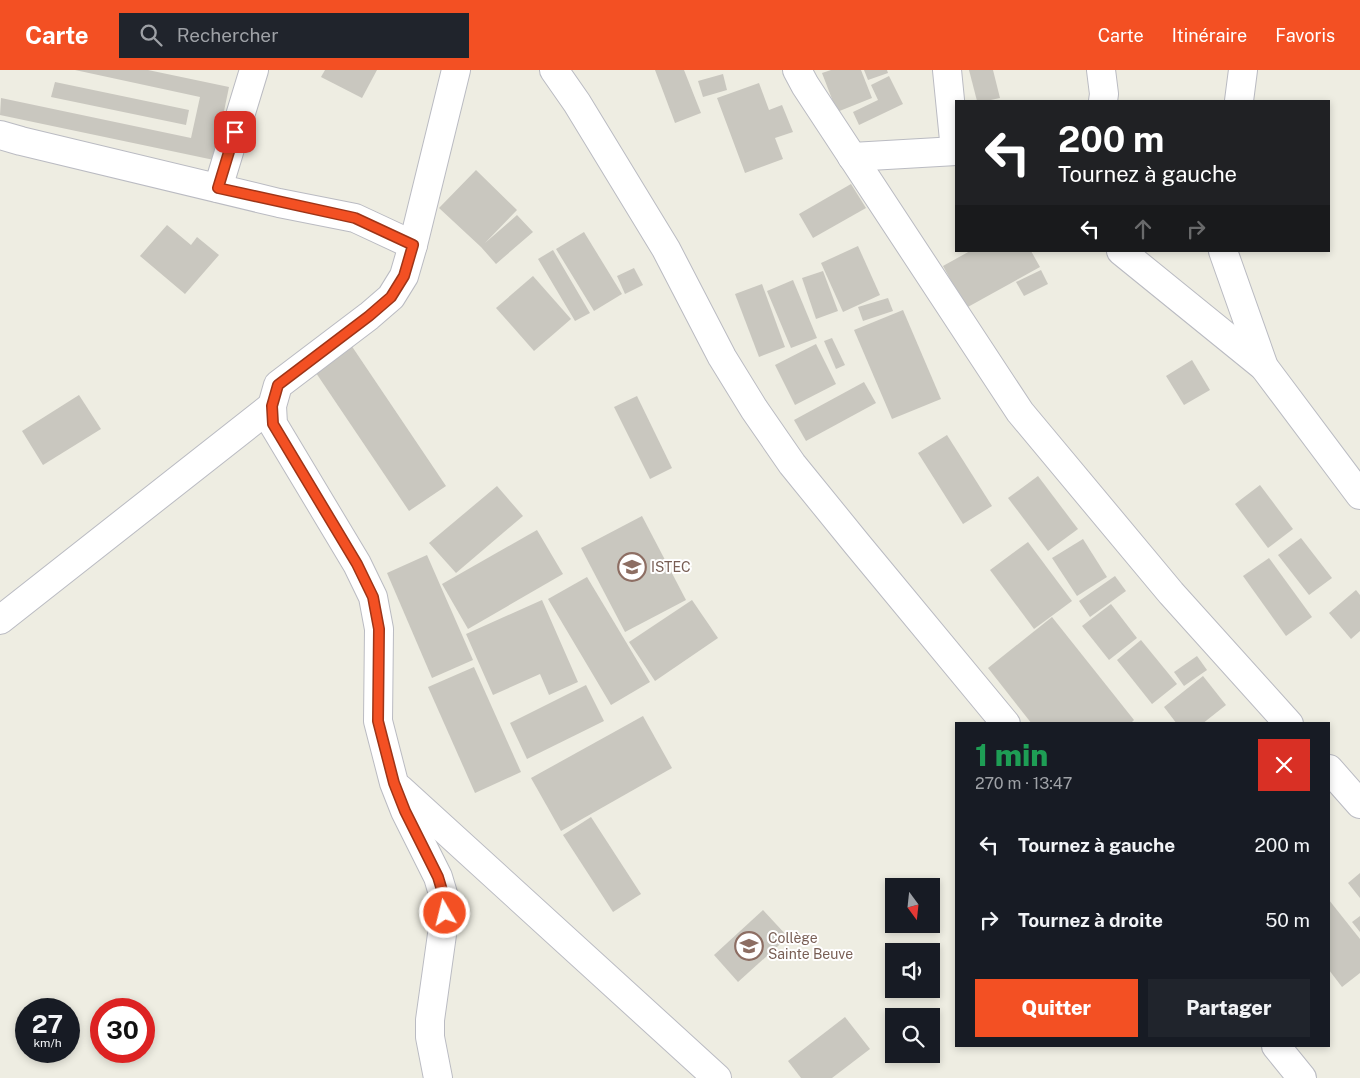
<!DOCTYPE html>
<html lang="fr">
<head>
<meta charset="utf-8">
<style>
  :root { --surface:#171b24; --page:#20242c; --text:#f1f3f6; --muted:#9ea1a6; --accent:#f35023 }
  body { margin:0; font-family:"Public Sans",sans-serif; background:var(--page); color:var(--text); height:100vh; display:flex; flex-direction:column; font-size:19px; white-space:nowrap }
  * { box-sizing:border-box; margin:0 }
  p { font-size:16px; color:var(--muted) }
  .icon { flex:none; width:28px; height:28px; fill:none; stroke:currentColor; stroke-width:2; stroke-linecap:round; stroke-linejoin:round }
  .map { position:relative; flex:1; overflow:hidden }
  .side { position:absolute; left:955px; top:652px; width:375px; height:325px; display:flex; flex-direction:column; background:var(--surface); border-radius:0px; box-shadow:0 2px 8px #0003 }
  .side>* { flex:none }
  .top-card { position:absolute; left:955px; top:30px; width:375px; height:152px; border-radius:0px; box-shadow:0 2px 8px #0003; background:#202124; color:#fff; overflow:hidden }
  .needle { width:32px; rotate:165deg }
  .controls { position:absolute; left:885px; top:808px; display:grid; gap:10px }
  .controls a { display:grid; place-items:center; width:55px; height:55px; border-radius:0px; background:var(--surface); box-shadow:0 2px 8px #0003; font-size:25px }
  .speed { position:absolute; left:15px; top:928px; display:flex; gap:10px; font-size:25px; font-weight:700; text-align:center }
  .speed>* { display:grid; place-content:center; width:65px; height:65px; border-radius:50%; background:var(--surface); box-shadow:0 2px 8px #0003; line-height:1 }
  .speed small { font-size:12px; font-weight:400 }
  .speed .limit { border:8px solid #d22; background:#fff; color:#111 }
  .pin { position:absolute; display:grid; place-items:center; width:42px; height:42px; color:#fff; margin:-21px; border-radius:10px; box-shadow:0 2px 8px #0006 }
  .me { position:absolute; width:55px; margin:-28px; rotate:352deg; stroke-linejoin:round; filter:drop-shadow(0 0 4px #0008) }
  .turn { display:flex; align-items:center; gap:18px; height:105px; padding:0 20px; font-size:22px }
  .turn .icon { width:65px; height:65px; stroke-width:2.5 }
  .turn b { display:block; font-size:35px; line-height:42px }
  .lanes { display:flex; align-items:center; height:48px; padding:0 20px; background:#0003; justify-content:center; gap:25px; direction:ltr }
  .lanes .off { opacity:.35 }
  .round { display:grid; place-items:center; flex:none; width:52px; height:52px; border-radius:0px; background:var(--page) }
  .head { display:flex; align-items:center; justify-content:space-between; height:85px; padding:0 20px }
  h1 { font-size:30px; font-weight:800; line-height:38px; color:#1e9e55 }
  .action { display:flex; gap:10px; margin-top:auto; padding:10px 20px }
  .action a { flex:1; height:58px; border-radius:0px; background:var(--accent); color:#fff; font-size:20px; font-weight:800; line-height:58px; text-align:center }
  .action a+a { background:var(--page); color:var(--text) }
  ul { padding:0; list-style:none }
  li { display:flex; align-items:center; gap:15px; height:75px; padding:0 20px }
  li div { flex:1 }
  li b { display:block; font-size:19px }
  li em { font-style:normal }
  header { display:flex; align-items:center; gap:30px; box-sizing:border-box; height:70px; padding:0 25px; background:var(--accent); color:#fff }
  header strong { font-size:24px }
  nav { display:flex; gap:28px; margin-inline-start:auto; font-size:18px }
  .search { width:350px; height:45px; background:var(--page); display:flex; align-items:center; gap:12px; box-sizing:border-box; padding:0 18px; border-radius:0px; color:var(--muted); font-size:19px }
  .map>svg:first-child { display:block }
  .building { fill:#c9c7bf }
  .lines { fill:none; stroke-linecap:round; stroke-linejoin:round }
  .minor-casing { stroke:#babbc2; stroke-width:30 }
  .minor { stroke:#fff; stroke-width:28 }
  .route-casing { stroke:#9e3417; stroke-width:12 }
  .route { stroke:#f35023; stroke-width:9 }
  .labels { text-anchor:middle; stroke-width:4; stroke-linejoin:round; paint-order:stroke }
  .education-label { font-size:14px; fill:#785e54; stroke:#fff; text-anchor:start }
</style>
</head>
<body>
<header>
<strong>Carte</strong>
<div class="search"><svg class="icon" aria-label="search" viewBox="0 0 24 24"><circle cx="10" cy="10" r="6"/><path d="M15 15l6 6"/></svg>Rechercher</div>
<nav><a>Carte</a><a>Itinéraire</a><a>Favoris</a></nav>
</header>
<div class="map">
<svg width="1360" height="1008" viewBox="0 0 1360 1008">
  <rect width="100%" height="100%" fill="#eeede2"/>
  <!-- building -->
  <g class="building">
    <path d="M 75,0 L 148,0 L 229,17 L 214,90 L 0,45 L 1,28 L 191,68 L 200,27 Z"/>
    <path d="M 325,0 L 377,0 L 362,28 L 321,7 Z"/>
    <path d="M 655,0 L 684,0 L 701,43 L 675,53 Z"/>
    <path d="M 831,0 L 861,0 L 872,28 L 837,42 L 822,3 Z"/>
    <path d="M 864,0 L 887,0 L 888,3 L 868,10 Z"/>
    <path d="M 969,0 L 993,0 L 1000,28 L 986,31 L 977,31 Z"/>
    <path d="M 723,4 L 727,20 L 703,27 L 698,11 Z"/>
    <path d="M 889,6 L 903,34 L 859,55 L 853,42 L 878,30 L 871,15 Z"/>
    <path d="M 55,12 L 189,40 L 186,55 L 51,27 Z"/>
    <path d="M 759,13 L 769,40 L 782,35 L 793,62 L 775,68 L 783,89 L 745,103 L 717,28 Z"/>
    <path d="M 476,100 L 517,140 L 485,173 L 517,145 L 533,162 L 496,194 L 481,177 L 439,138 Z"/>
    <path d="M 851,114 L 866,138 L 813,168 L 799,144 Z"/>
    <path d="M 167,155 L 191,175 L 197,167 L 219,185 L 185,224 L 140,186 Z"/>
    <path d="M 584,162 L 622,224 L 594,241 L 556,179 Z"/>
    <path d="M 858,176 L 880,225 L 843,242 L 821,193 Z"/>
    <path d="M 553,180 L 590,243 L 575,251 L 538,189 Z"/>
    <path d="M 970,181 L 1031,181 L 1040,197 L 966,238 L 943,196 Z"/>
    <path d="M 634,198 L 643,215 L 625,224 L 617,206 Z"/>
    <path d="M 1041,200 L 1048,214 L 1024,226 L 1016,212 Z"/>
    <path d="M 823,201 L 838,241 L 816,249 L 802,208 Z"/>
    <path d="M 533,206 L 571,249 L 534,281 L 496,238 Z"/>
    <path d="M 793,210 L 817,268 L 791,278 L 767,221 Z"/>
    <path d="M 762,214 L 785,277 L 759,287 L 735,224 Z"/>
    <path d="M 888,228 L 893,241 L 863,251 L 858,237 Z"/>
    <path d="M 903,240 L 941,329 L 892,349 L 854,260 Z"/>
    <path d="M 832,268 L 845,295 L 836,299 L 824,271 Z"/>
    <path d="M 349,272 L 446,416 L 409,441 L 312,297 Z"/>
    <path d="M 816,274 L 836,314 L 795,335 L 775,295 Z"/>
    <path d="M 1192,290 L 1210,320 L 1184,335 L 1166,306 Z"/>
    <path d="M 864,312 L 876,333 L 806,371 L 794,350 Z"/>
    <path d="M 79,325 L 101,359 L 43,395 L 22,361 Z"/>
    <path d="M 637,326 L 672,398 L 650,409 L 614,337 Z"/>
    <path d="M 947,365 L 992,436 L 963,454 L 918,383 Z"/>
    <path d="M 1038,406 L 1078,459 L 1048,481 L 1008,428 Z"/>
    <path d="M 1260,415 L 1293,459 L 1268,478 L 1235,434 Z"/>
    <path d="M 497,416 L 523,446 L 456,503 L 429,473 Z"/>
    <path d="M 642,446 L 686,530 L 625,562 L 581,478 Z"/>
    <path d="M 537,460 L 563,504 L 468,559 L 442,514 Z"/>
    <path d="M 1301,468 L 1332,508 L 1309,525 L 1278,485 Z"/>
    <path d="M 1083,469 L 1107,507 L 1077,526 L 1052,488 Z"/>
    <path d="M 1028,472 L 1072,531 L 1034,559 L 990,500 Z"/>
    <path d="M 427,485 L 473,590 L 432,608 L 387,503 Z"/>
    <path d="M 1269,488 L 1312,547 L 1286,566 L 1243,506 Z"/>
    <path d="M 1115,506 L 1126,521 L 1090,547 L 1079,531 Z"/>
    <path d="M 587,507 L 650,612 L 611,635 L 548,529 Z"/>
    <path d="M 1356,520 L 1360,525 L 1360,561 L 1351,569 L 1329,543 Z"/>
    <path d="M 542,530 L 578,612 L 549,625 L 540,604 L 493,625 L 466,564 Z"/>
    <path d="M 692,530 L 718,568 L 655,611 L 629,572 Z"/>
    <path d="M 1111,534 L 1137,568 L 1109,590 L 1082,556 Z"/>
    <path d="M 1052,547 L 1134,650 L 1130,654 L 1032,654 L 988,598 Z"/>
    <path d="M 1141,570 L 1177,614 L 1152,634 L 1117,590 Z"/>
    <path d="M 1197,586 L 1207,600 L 1184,616 L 1174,602 Z"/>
    <path d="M 474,597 L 521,702 L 475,723 L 428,617 Z"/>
    <path d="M 1203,606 L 1226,635 L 1202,654 L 1177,654 L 1164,637 Z"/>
    <path d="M 586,615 L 604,651 L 527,689 L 510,653 Z"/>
    <path d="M 643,646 L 672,698 L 561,761 L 531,708 Z"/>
    <path d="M 591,747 L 641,824 L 613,842 L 563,765 Z"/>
    <path d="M 1360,803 L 1360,828 L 1348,813 Z"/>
    <path d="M 1329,830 L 1360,869 L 1360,903 L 1342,917 L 1329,900 Z"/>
    <path d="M 763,840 L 788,867 L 738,912 L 714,885 Z"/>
    <path d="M 1360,846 L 1360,862 L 1352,852 Z"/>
    <path d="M 845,947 L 870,979 L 832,1008 L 801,1008 L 788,991 Z"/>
  </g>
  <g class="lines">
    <defs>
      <g id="minor">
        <path d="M 554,0 L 577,33 L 666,179 L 722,287 L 754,339 L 792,394 L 857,474 L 1006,654"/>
        <path d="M 797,0 L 805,15 L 1020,342 L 1171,523 L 1289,654"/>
        <path d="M 947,0 L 955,80"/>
        <path d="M 1101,0 L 1104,24 L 1103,31"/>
        <path d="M 1239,31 L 1243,0"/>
        <path d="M 0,65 L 21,71 L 279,133 L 355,148 L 413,175"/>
        <path d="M 852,87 L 956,81"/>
        <path d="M 218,118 L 254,0"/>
        <path d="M 1121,181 L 1264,297"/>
        <path d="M 1223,181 L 1264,297 L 1360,425"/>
        <path d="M 0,550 L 272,336"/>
        <path d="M 1329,699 L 1360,734"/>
        <path d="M 400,719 L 717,1008"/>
        <path d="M 1276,976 L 1302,1008"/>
        <path d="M 438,1008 L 430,967 L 430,950 L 445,843 L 444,827 L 438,807 L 405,741 L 394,713 L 378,651 L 379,559 L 373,527 L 357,494 L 273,354 L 272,336 L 278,315 L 369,246 L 391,227 L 404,206 L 413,175 L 456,0"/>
      </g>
    </defs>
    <!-- minor casing -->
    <use href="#minor" class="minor-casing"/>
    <!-- minor -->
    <use href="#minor" class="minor"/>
  </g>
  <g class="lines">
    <defs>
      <path id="route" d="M 235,62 L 218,118 L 355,148 L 413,175 L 404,206 L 391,227 L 369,246 L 278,315 L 272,336 L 273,354 L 357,494 L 373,527 L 379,559 L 378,651 L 394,713 L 405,741 L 438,807 L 444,827 L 445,843"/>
    </defs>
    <!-- route casing -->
    <use href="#route" class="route-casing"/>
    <!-- route -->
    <use href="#route" class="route"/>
  </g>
  <!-- icons -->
  <defs>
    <symbol id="school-ring" viewBox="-11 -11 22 22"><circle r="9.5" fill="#fff" stroke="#8d6e63" stroke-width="1.5"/><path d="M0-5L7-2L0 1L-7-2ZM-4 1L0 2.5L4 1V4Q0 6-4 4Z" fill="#8d6e63"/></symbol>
  </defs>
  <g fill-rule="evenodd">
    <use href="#school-ring" x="616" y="481" width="32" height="32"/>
    <use href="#school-ring" x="733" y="860" width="32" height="32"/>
  </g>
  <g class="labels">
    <!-- education labels -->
    <g class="education-label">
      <text x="651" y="502">ISTEC</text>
      <text x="768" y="873">Collège<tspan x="768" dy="16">Sainte Beuve</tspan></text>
    </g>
  </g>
</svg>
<div class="controls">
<a><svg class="needle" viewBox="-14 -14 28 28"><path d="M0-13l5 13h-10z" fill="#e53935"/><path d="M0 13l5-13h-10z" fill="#9ea1a6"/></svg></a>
<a><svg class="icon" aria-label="sound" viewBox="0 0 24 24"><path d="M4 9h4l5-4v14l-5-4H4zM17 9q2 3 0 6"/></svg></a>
<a><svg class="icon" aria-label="search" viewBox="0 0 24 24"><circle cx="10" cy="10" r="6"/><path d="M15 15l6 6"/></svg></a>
</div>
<div class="speed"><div>27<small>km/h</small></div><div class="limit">30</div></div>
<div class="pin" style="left:235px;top:62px;background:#d93025"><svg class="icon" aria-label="arrive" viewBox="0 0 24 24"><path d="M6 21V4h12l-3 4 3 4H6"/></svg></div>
<svg class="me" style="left:445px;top:843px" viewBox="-20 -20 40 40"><circle r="17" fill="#f35023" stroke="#fff" stroke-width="3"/><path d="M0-11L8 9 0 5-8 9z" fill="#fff"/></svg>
<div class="top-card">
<div class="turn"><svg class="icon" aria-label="left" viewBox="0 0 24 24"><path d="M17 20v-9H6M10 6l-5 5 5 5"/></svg><div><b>200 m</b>Tournez à gauche</div></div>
<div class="lanes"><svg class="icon" aria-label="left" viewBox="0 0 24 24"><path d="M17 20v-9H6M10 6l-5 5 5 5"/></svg><svg class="icon off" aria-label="ahead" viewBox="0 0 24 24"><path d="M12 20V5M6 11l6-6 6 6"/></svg><svg class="icon off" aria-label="right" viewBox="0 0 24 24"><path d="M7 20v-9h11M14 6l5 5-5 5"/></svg></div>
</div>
<section class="side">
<div class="head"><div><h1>1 min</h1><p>270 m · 13:47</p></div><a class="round" style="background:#d93025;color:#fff"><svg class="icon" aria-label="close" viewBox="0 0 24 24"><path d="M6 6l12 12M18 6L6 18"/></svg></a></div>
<ul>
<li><svg class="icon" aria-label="left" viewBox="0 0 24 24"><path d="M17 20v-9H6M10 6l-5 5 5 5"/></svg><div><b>Tournez à gauche</b></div><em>200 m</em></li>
<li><svg class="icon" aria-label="right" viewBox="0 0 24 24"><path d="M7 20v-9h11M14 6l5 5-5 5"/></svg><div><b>Tournez à droite</b></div><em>50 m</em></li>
</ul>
<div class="action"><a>Quitter</a><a>Partager</a></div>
</section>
</div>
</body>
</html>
